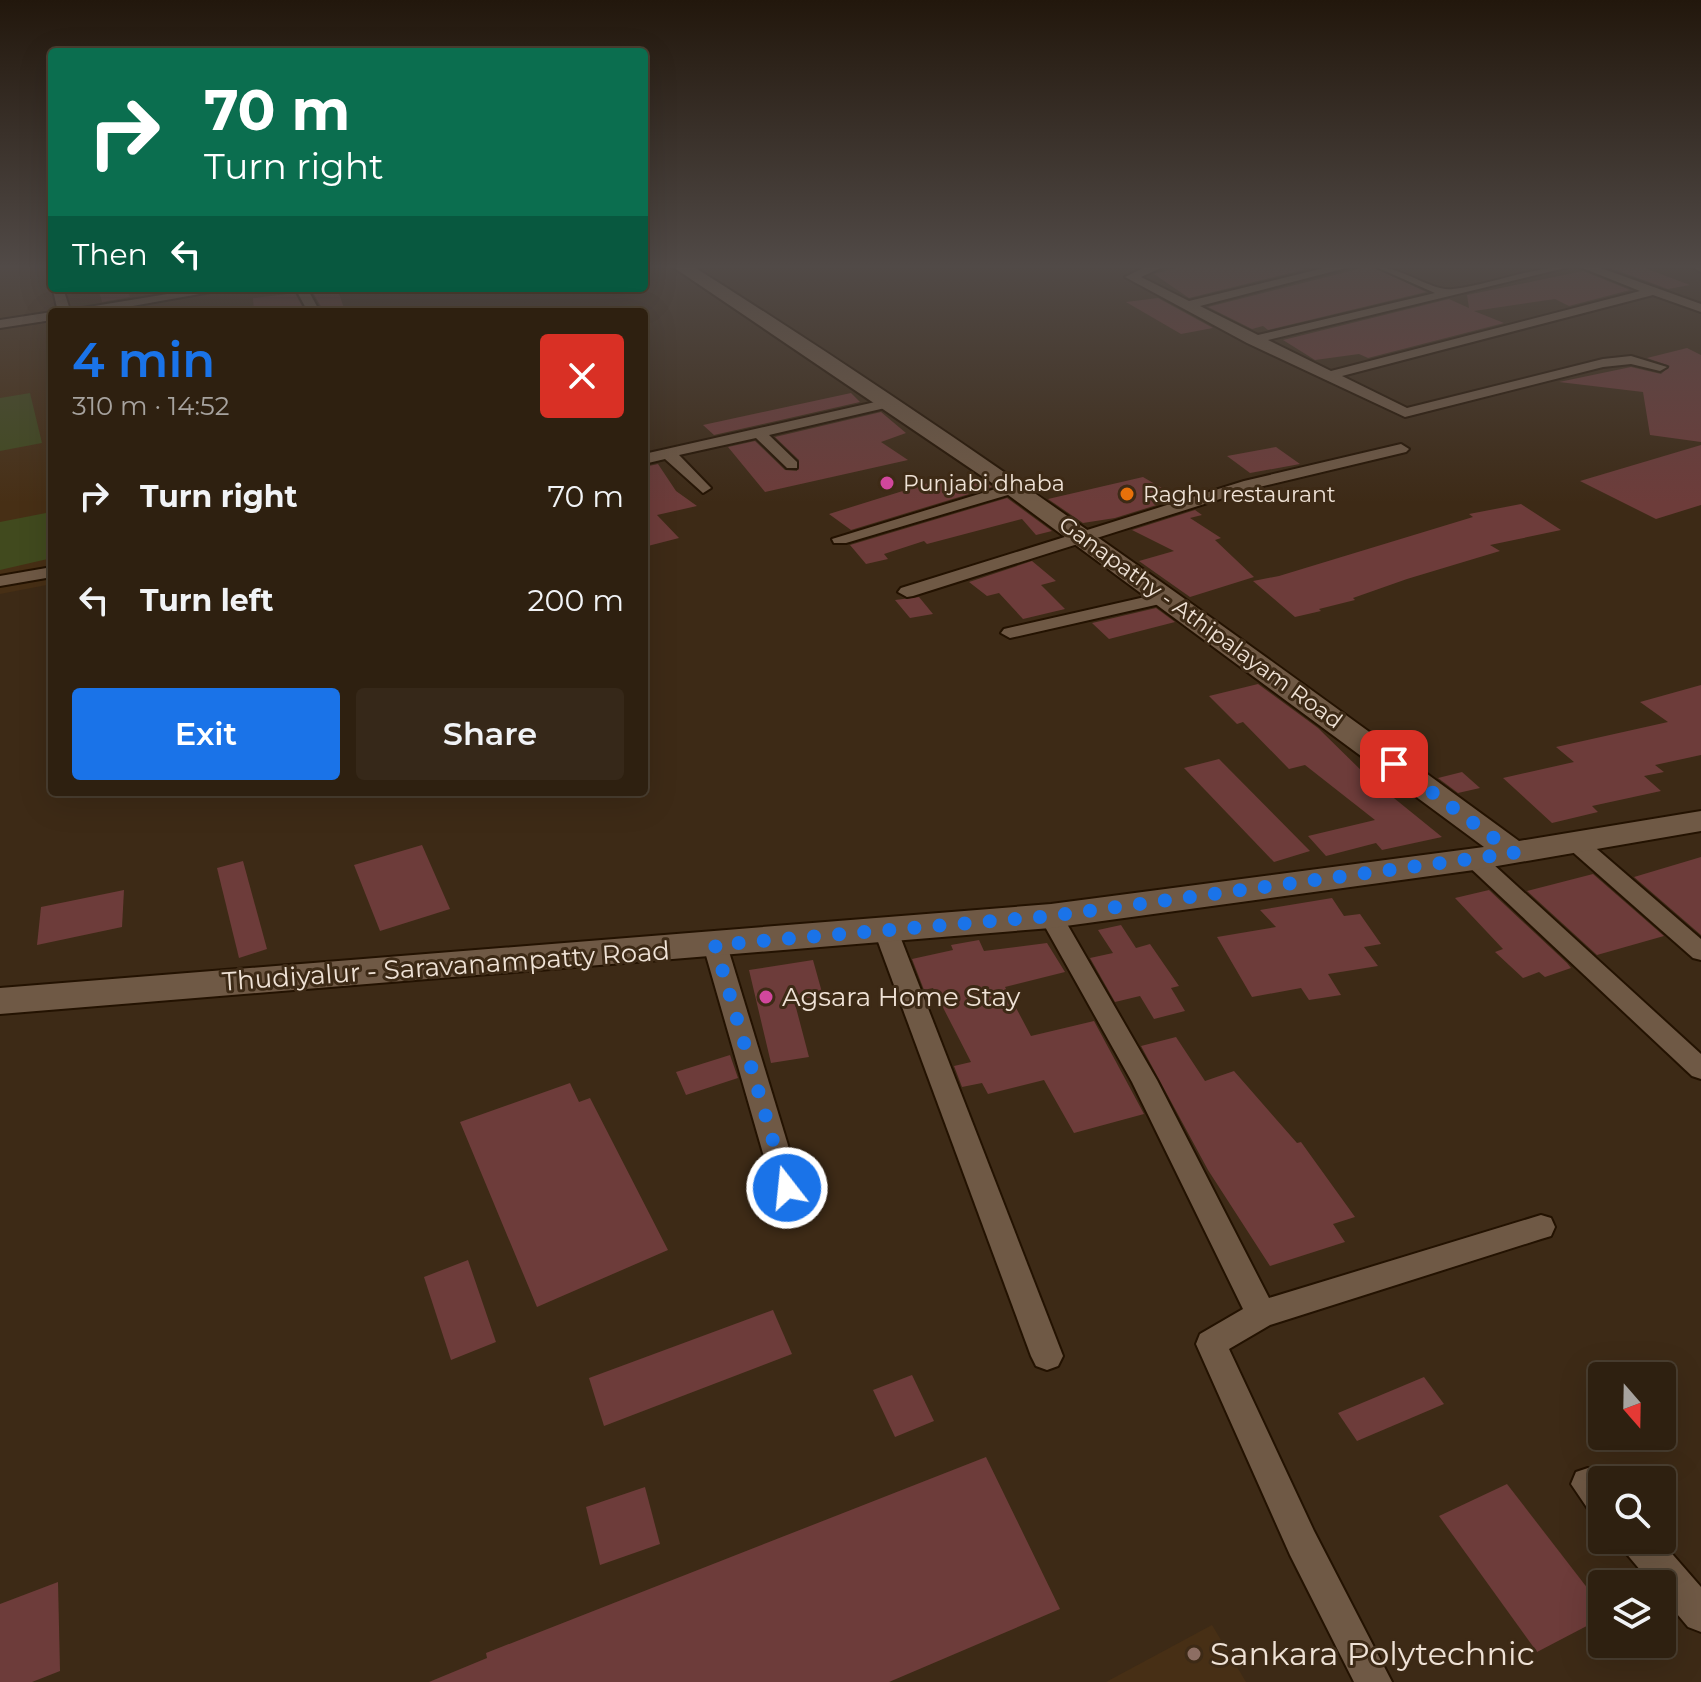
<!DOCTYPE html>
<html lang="en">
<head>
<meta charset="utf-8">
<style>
  :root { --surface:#2e2010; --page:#362819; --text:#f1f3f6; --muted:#a7a39f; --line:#493e30; --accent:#1a73e8 }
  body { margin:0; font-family:Montserrat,sans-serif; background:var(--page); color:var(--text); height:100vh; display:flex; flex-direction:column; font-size:30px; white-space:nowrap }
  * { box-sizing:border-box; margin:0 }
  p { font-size:26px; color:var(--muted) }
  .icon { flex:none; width:44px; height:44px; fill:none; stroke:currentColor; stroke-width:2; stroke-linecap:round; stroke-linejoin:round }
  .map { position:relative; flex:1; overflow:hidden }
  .sheet { position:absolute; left:48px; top:308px; width:600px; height:488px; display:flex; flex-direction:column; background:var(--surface); border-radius:8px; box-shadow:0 8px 32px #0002,0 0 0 2px var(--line) }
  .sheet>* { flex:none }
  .hud { position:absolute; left:48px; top:48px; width:600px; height:244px; border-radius:8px; box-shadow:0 8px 32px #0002,0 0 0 2px var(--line); background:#0b6e4f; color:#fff; overflow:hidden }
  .needle { width:52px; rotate:160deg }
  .controls { position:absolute; left:1588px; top:1362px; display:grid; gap:16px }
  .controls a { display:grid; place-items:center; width:88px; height:88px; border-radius:8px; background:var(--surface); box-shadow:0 8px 32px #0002,0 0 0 2px var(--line); font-size:40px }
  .pin { position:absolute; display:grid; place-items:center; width:68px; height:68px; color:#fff; margin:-34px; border-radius:16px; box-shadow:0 4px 12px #0006 }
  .me { position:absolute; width:88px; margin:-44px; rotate:344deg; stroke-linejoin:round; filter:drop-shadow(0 0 6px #0008) }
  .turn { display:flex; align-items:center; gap:28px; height:168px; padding:0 24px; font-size:36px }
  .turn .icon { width:104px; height:104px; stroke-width:2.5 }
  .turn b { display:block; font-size:56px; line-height:68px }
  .then { display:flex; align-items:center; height:76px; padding:0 24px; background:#0003; gap:16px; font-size:30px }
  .round { display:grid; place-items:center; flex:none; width:84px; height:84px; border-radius:8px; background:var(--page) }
  .overview { display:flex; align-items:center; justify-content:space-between; height:136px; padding:0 24px }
  h1 { font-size:48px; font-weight:600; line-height:60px; color:var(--accent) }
  .cta { display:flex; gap:16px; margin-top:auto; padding:16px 24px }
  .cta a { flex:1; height:92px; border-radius:8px; background:var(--accent); color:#fff; font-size:32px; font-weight:600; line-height:92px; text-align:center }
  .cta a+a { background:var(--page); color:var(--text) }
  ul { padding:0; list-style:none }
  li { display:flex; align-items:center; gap:24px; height:104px; padding:0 24px }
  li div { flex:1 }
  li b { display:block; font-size:30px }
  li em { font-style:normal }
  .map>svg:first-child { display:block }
  .built { fill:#472f15 }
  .green { fill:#414a1e }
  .building { fill:#6d3c3a }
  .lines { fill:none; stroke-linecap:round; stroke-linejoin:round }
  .minor-casing { stroke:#231201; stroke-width:4 }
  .secondary-casing { stroke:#231201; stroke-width:4 }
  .minor { fill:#6f5945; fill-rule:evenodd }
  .secondary { fill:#6f5945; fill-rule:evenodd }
  .route { stroke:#1a73e8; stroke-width:14; stroke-dasharray:0 25.2 }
  .hotel-dot { fill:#d1479c; stroke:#3d2a16; stroke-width:3 }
  .food-dot { fill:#e8710a; stroke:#3d2a16; stroke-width:3 }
  .education-dot { fill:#8d6e63; stroke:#3d2a16; stroke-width:3 }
  .labels { text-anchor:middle; stroke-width:6; stroke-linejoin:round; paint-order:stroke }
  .far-poi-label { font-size:22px; fill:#efe2d6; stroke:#3d2a16; text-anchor:start }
  .far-street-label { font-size:22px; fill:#efe2d6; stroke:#3d2a16 }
  .street-label { font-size:26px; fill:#efe2d6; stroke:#3d2a16 }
  .poi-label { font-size:26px; fill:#efe2d6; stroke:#3d2a16; text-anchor:start }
  .near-poi-label { font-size:32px; fill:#efe2d6; stroke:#3d2a16; text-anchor:start }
</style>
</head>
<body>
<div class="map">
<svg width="1701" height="1682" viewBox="0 0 1701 1682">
  <rect width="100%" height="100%" fill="#3d2a16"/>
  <!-- built -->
  <g class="built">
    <path d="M 0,267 L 52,267 L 52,288 L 278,288 L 290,312 L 52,312 L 52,584 L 0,594 Z"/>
    <path d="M 1212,1625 L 1246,1682 L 1106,1682 Z"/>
  </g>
  <!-- green -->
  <g class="green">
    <path d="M 30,393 L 42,443 L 0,451 L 0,398 Z"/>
    <path d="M 51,512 L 52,558 L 0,570 L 0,522 Z"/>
  </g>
  <!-- building -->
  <g class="building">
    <path d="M 1180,267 L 1301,267 L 1302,270 L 1189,298 L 1154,274 Z"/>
    <path d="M 1366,267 L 1373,267 L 1426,292 L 1268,330 L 1263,326 L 1252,329 L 1208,307 Z"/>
    <path d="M 1608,267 L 1642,267 L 1690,285 L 1668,289 Z"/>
    <path d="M 1583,271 L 1630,290 L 1569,306 L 1555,299 L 1474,311 L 1504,323 L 1368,358 L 1359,354 L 1315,360 L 1283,340 L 1449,299 L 1469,308 L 1467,295 Z"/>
    <path d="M 98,288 L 127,288 L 130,297 L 102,302 Z"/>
    <path d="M 337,288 L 344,308 L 323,310 L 312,291 Z"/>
    <path d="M 295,293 L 305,312 L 254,312 L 253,298 Z"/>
    <path d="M 1158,298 L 1213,328 L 1181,334 L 1126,302 Z"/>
    <path d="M 1687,348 L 1701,355 L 1701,442 L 1650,435 L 1643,392 L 1559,382 L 1631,367 L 1661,374 L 1670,366 L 1647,358 Z"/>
    <path d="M 851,393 L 860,402 L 714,435 L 703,425 Z"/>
    <path d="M 881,412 L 906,433 L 881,442 L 908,460 L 765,492 L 728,447 L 755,441 L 785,470 L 797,471 L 799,460 L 775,437 Z"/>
    <path d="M 1701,445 L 1701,505 L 1656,519 L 1580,481 Z"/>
    <path d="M 1276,447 L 1300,464 L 1250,473 L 1227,456 Z"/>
    <path d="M 658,464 L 676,491 L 697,506 L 657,515 L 679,538 L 644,547 L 644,467 Z"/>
    <path d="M 1143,477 L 1179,498 L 1115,518 L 1083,523 L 1048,499 Z"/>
    <path d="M 938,480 L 951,489 L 983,480 L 992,487 L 851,530 L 829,514 Z"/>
    <path d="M 1007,498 L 1052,531 L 1036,535 L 1022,519 L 927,544 L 924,541 L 884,554 L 888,559 L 866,564 L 850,545 Z"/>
    <path d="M 1521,504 L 1561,530 L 1490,545 L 1500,551 L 1407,579 L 1353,598 L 1355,600 L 1319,609 L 1321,611 L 1295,617 L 1253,581 L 1279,576 L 1473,517 L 1469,514 Z"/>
    <path d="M 1195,510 L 1202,515 L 1190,518 L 1221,538 L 1215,540 L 1254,577 L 1190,597 L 1139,561 L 1174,551 L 1132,530 Z"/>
    <path d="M 1032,561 L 1056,581 L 1041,585 L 1065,609 L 1023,619 L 999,593 L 987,596 L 969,582 Z"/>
    <path d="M 919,597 L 933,614 L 910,618 L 895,600 Z"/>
    <path d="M 1156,608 L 1175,622 L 1109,639 L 1092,623 Z"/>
    <path d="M 1258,684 L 1318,728 L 1368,777 L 1442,837 L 1382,850 L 1376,843 L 1326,856 L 1308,836 L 1375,820 L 1305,765 L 1289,769 L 1243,722 L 1237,724 L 1209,696 Z"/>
    <path d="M 1701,685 L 1701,755 L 1655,765 L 1664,772 L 1644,776 L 1661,791 L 1592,806 L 1598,812 L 1552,823 L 1503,778 L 1574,762 L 1556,747 L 1668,722 L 1640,702 Z"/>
    <path d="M 1219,759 L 1310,851 L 1274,862 L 1184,768 Z"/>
    <path d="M 1462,772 L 1480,788 L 1458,793 L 1438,778 Z"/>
    <path d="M 422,845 L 450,909 L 380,931 L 354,865 Z"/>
    <path d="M 1701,857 L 1701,935 L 1634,877 Z"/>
    <path d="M 243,861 L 267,949 L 239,958 L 217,868 Z"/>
    <path d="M 1593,874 L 1664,936 L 1597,955 L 1527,891 Z"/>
    <path d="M 124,890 L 122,927 L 37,945 L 41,907 Z"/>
    <path d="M 1489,890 L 1567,963 L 1571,968 L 1545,977 L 1539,972 L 1523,978 L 1495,952 L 1503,949 L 1455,898 Z"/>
    <path d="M 1332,898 L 1344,916 L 1360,914 L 1381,944 L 1364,947 L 1378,966 L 1328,974 L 1341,995 L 1309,1000 L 1301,988 L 1252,997 L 1217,937 L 1276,927 L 1260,910 Z"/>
    <path d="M 1121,925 L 1136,948 L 1150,944 L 1179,986 L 1171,988 L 1185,1011 L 1154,1019 L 1140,996 L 1115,1002 L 1090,958 L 1113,953 L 1098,930 Z"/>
    <path d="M 979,940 L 984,951 L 1047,943 L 1065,972 L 1005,987 L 1031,1036 L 1094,1021 L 1144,1114 L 1074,1133 L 1044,1080 L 988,1094 L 982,1083 L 962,1087 L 954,1066 L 971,1062 L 933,988 L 924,990 L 912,959 L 953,950 L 951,945 Z"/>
    <path d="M 813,960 L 823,996 L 794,1000 L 809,1057 L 771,1063 L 749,970 Z"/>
    <path d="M 1176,1037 L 1205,1081 L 1234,1071 L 1297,1143 L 1301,1142 L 1355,1217 L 1333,1224 L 1345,1242 L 1270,1266 L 1208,1170 L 1141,1046 Z"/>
    <path d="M 730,1055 L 738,1078 L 686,1095 L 676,1072 Z"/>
    <path d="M 570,1083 L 579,1102 L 590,1098 L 668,1250 L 537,1307 L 460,1122 Z"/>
    <path d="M 468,1260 L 496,1342 L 451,1360 L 424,1277 Z"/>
    <path d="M 773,1310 L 792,1354 L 604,1426 L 589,1378 Z"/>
    <path d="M 912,1375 L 934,1421 L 895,1437 L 873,1390 Z"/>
    <path d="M 1424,1377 L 1444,1404 L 1357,1441 L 1338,1413 Z"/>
    <path d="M 986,1457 L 1060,1609 L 889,1682 L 429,1682 L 487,1658 L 486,1653 Z"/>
    <path d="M 1507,1484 L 1602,1607 L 1602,1618 L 1537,1652 L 1439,1516 Z"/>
    <path d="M 645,1487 L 660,1544 L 600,1565 L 586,1507 Z"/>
    <path d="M 58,1582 L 60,1671 L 32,1682 L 0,1682 L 0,1604 Z"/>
  </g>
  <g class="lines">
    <defs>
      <g id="minor">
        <path d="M 45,267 L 52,267 L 52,273 L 48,272 Z"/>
        <path d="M 1145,267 L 1163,267 L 1141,277 L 1189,301 L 1328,267 L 1350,267 L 1200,306 L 1258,335 L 1435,293 L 1376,267 C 1403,267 1432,292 1453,289 C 1492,285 1528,267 1569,267 L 1268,340 L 1331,371 L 1640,291 L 1580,267 L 1598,267 L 1701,304 L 1701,312 L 1653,295 L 1342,376 L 1407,408 L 1603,359 L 1631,356 L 1667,367 L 1660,371 L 1631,364 L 1603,367 L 1405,417 L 1247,343 L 1125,277 Z"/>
        <path d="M 1692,267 L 1701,267 L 1701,272 Z"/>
        <path d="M 52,286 L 63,288 L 70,310 L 204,288 L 233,288 L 99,312 L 58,312 Z"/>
        <path d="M 295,288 L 307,288 L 320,312 L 308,312 Z"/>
        <path d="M 52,312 L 52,320 L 0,328 L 0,320 Z"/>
        <path d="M 893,398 L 900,402 L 898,405 L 769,435 L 797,462 L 797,468 L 787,468 L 756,438 L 679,455 L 711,488 L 703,493 L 665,459 L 644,464 L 644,454 Z"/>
        <path d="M 1401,444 L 1409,449 L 1406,452 L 1255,488 L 913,596 L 907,597 L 898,592 L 901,588 L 1244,481 Z"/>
        <path d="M 1015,483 L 1021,485 L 1021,491 L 846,543 L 834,543 L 832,539 Z"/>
        <path d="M 52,567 L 52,577 L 0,586 L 0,576 Z"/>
        <path d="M 1167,592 L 1173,593 L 1173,601 L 1010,638 L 1001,633 L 1004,629 Z"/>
        <path d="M 1575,835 L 1583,837 L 1701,939 L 1701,960 L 1693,958 L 1567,847 L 1564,842 L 1567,837 Z"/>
        <path d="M 1474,852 L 1482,854 L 1701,1054 L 1701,1079 L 1692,1076 L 1466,864 L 1463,859 L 1466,854 Z"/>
        <path d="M 1051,908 L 1059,910 L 1157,1080 L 1269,1298 L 1541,1215 L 1551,1218 L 1555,1227 L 1551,1236 L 1541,1239 L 1270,1325 L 1229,1349 L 1314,1531 L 1392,1682 L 1354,1682 L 1290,1555 L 1196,1344 L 1200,1334 L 1243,1309 L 1132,1082 L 1039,916 Z"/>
        <path d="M 886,923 L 894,925 L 898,931 L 1063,1356 L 1058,1366 L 1047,1370 L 1036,1366 L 1031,1356 L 874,931 L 878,925 Z"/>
        <path d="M 715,937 L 723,939 L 727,945 L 801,1188 L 797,1196 L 787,1200 L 777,1196 L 773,1188 L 703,945 L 707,939 Z"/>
        <path d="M 1588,1468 L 1607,1480 L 1602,1480 L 1602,1517 L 1590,1512 L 1571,1484 L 1576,1472 Z"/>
        <path d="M 1620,1540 L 1660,1540 L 1701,1587 L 1701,1632 L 1688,1627 L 1662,1596 L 1662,1584 L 1652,1584 L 1625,1552 Z"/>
      </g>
      <path id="secondary" d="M 673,267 L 694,267 C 978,446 1248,643 1519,841 L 1701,811 L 1701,831 L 1474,870 L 1051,928 L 0,1014 L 0,988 L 1051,904 L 1484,847 L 992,483 Z"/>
    </defs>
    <!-- minor casing -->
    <use href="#minor" class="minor-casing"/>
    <!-- secondary casing -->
    <use href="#secondary" class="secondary-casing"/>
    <!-- minor -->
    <use href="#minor" class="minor"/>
    <!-- secondary -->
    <use href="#secondary" class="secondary"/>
  </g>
  <!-- sky -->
  <linearGradient id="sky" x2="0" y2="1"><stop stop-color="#22170c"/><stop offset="0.53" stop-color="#514a47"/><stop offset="1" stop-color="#514a47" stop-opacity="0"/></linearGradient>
  <rect width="1701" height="503" fill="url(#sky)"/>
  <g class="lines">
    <!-- route -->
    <path class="route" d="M 787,1188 L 715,945 L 1051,916 L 1514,853 L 1394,764"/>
  </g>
  <!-- markers -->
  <g class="hotel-dot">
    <circle cx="887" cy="483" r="8"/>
    <circle cx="766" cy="997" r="8"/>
  </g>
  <circle class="food-dot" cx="1127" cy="494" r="8"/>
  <circle class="education-dot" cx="1194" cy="1654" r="8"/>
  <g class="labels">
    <!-- far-poi labels -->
    <g class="far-poi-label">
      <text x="903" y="491">Punjabi dhaba</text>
      <text x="1143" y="502">Raghu restaurant</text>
    </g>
    <!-- far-street labels -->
    <g class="far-street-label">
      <text transform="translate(1201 622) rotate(36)" y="8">Ganapathy - Athipalayam Road</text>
    </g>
    <!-- street labels -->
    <g class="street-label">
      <text transform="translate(446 966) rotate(-4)" y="9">Thudiyalur - Saravanampatty Road</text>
    </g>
    <!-- poi labels -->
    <g class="poi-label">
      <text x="782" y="1006">Agsara Home Stay</text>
    </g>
    <!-- near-poi labels -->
    <g class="near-poi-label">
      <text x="1210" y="1665">Sankara Polytechnic</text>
    </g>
  </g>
</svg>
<div class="controls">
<a><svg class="needle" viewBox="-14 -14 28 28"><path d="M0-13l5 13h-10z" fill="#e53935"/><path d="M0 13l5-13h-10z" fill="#a7a39f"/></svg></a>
<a><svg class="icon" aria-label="search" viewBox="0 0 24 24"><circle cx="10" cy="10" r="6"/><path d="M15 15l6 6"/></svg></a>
<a><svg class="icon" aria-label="layers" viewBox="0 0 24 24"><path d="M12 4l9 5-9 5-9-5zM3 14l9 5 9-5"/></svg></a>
</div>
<div class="pin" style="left:1394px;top:764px;background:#d93025"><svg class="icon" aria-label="arrive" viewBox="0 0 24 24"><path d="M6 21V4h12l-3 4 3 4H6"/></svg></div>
<svg class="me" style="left:787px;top:1188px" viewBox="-20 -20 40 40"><circle r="17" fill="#1a73e8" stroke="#fff" stroke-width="3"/><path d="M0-11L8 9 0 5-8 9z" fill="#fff"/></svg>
<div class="hud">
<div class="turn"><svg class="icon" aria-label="right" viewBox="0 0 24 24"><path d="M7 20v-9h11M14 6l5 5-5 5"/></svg><div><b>70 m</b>Turn right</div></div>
<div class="then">Then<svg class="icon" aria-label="left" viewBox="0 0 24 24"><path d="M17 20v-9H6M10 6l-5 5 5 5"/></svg></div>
</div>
<section class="sheet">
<div class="overview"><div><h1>4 min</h1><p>310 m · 14:52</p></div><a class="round" style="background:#d93025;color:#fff"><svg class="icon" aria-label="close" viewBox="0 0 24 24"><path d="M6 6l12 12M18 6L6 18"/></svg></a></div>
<ul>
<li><svg class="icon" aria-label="right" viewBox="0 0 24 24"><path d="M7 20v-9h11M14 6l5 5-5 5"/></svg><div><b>Turn right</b></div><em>70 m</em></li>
<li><svg class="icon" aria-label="left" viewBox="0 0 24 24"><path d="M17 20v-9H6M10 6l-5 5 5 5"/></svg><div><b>Turn left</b></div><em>200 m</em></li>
</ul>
<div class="cta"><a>Exit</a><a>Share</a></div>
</section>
</div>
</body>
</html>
